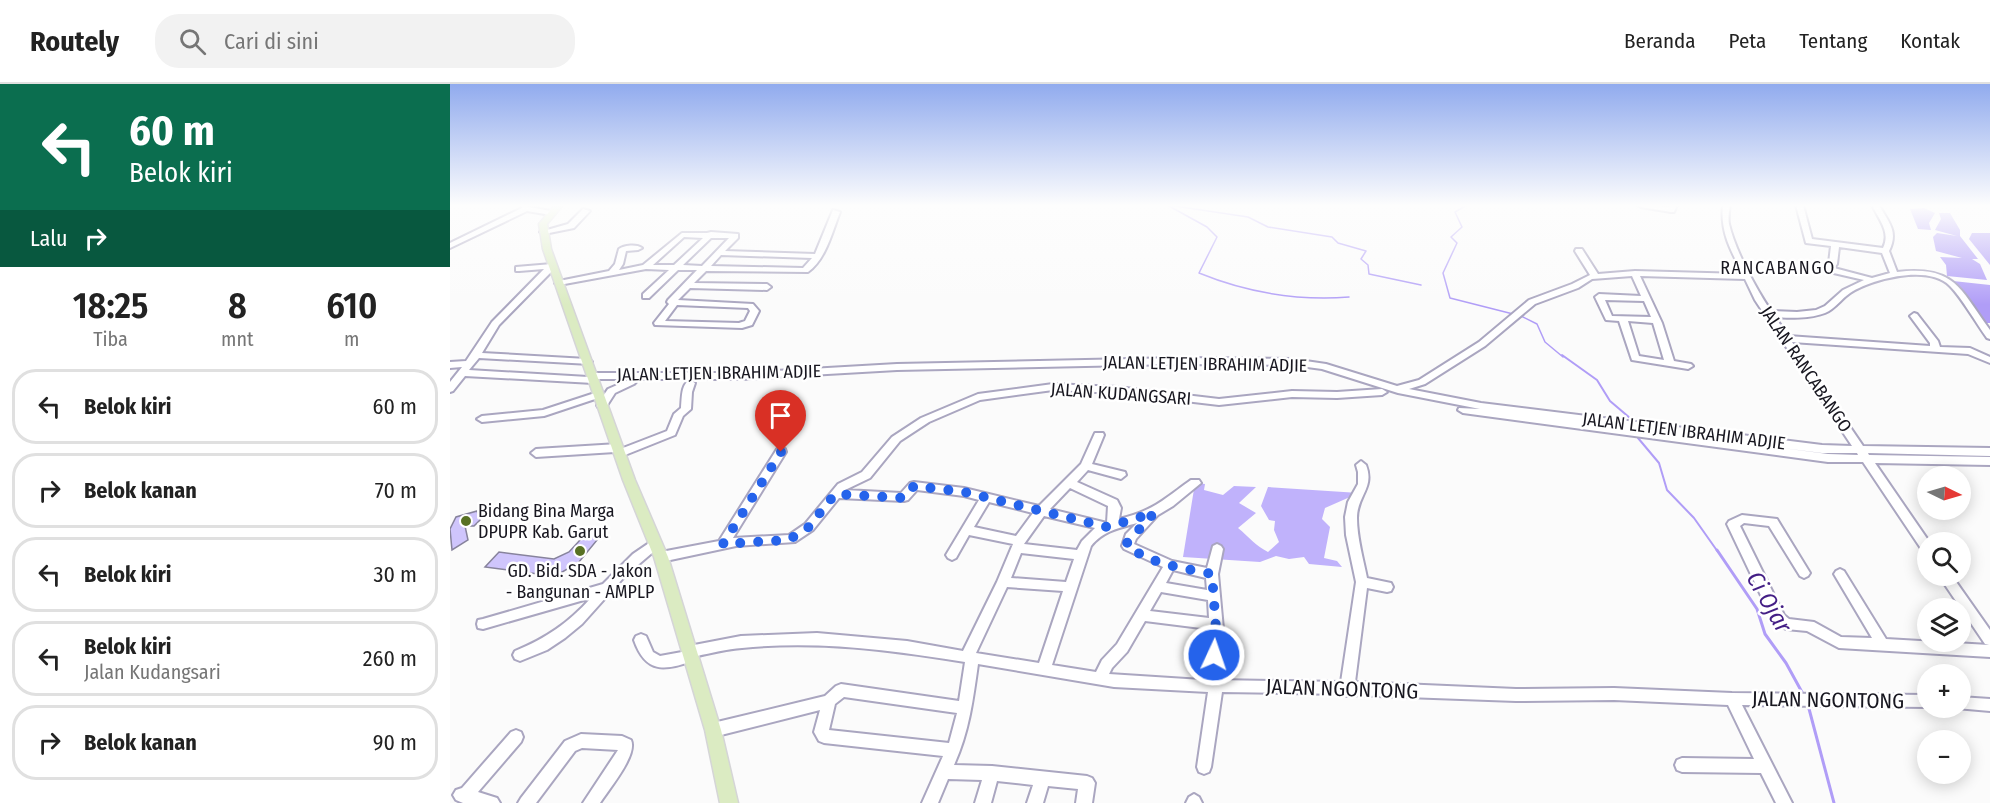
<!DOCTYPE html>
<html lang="id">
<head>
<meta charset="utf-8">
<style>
  :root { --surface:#fff; --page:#f2f2f2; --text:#222; --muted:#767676; --line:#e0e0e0 }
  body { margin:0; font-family:"Fira Sans Condensed",sans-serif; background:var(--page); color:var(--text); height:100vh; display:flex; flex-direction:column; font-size:22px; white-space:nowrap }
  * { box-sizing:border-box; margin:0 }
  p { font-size:20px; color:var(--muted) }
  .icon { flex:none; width:33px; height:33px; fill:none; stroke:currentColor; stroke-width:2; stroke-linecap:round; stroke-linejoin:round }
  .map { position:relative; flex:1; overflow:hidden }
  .sheet { display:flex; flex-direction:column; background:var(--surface); width:450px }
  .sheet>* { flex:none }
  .banner { background:#0b6e4f; color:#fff; overflow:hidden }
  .needle { width:39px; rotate:95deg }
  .buttons { position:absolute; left:1467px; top:382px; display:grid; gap:12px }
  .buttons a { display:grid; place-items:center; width:54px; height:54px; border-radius:50%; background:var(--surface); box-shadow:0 3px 15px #0003; font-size:30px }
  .pin { position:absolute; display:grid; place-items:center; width:51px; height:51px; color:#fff; margin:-62px -26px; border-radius:50% 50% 50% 0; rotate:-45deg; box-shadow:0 0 6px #0007 }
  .pin .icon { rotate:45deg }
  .me { position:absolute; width:66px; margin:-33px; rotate:3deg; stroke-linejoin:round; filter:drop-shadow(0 0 4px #0008) }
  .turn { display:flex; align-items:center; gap:21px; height:126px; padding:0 30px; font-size:27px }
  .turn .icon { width:78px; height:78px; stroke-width:2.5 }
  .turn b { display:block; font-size:42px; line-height:51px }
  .then { display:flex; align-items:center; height:57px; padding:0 30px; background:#0003; gap:12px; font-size:22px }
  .eta { display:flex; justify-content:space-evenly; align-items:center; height:102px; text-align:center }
  .eta b { font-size:36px; font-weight:600; line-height:42px }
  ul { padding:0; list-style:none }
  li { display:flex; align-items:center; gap:18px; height:75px; margin:0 12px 9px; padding:0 18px; border:3px solid var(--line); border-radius:24px }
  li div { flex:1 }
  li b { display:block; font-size:22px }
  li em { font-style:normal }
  header { display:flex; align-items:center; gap:36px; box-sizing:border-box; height:84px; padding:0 30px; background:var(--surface); border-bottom:2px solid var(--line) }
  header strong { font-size:28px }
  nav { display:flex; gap:33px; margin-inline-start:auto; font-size:21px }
  .search { width:420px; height:54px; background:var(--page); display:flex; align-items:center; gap:15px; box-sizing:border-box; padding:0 21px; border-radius:24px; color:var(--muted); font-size:22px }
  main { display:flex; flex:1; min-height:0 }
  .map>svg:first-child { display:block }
  .forest { fill:#c0b2fb }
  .water { fill:#b09df7 }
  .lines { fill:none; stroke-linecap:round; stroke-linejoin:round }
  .stream-far2 { stroke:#b09df7; stroke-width:1.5 }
  .stream-far1 { stroke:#b09df7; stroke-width:2 }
  .stream { stroke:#b09df7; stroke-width:3 }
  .building { fill:#cfc5fc; stroke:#87839c; stroke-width:1.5 }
  .minor-casing { stroke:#aaa6c0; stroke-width:4 }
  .major-casing { stroke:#d5d5d7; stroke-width:3 }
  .minor { fill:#fff; fill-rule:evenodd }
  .major { fill:#dbebc2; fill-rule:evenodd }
  .route { stroke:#2563eb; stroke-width:10; stroke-dasharray:0 18 }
  .poi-dot { fill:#587124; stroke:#fff; stroke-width:2 }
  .labels { text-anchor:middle; stroke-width:5; stroke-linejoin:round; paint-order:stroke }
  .far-quarter-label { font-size:18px; letter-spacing:1.5px; fill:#181720; stroke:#fff }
  .street-label { font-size:18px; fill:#181720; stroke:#fff }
  .poi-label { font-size:18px; fill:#181720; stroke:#fff; text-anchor:start }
  .near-street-label { font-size:21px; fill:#181720; stroke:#fff }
  .near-water-label { font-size:24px; font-style:italic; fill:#431e85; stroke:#fff }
</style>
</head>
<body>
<header>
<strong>Routely</strong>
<div class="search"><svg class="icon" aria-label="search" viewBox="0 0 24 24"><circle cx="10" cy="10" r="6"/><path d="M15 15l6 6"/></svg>Cari di sini</div>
<nav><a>Beranda</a><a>Peta</a><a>Tentang</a><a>Kontak</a></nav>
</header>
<main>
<section class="sheet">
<div class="banner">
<div class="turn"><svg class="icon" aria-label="left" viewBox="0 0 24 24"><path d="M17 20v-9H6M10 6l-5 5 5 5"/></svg><div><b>60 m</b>Belok kiri</div></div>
<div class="then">Lalu<svg class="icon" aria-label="right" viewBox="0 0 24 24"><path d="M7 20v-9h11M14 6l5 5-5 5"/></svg></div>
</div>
<div class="eta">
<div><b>18:25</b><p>Tiba</p></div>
<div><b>8</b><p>mnt</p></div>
<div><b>610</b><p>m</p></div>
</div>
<ul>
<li><svg class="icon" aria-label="left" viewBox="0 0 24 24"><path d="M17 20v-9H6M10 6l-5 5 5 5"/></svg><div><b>Belok kiri</b></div><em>60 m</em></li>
<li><svg class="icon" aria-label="right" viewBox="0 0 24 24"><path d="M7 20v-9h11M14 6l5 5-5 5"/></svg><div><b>Belok kanan</b></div><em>70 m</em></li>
<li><svg class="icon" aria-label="left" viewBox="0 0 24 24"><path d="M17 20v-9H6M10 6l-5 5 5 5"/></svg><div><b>Belok kiri</b></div><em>30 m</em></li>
<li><svg class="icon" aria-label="left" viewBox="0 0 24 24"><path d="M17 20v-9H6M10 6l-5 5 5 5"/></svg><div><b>Belok kiri</b><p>Jalan Kudangsari</p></div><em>260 m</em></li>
<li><svg class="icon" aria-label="right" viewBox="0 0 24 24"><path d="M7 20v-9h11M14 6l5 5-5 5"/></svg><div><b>Belok kanan</b></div><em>90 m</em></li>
</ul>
</section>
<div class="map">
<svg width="1540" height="719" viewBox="0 0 1540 719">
  <rect width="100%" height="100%" fill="#fbfbfb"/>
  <!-- forest -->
  <path class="forest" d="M 745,399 L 755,400 L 754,406 L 773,411 L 784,402 L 806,403 L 789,419 L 806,429 L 788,444 C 799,453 806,462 818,468 L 829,458 L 824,446 L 825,437 L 819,436 L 811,422 L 818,403 L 909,409 L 875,424 L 872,435 L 880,443 L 874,474 L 887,477 L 892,483 L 859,480 L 854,473 L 839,475 L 826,472 L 810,478 L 733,473 Z"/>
  <!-- water -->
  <g class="water">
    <path d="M 1474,124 L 1485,129 L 1479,139 L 1481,146 L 1468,145 L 1460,125 Z"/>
    <path d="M 1489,129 L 1500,129 L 1510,146 L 1510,152 L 1528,175 L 1522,175 L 1530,180 L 1537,196 L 1497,192 L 1496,181 L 1490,173 L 1512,174 L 1486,167 L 1483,153 L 1487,149 L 1507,152 L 1485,146 L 1491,135 Z"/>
    <path d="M 1522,149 L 1540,149 L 1540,181 L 1519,155 Z"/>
    <path d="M 1503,197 L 1540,201 L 1540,239 L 1536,239 Z"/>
  </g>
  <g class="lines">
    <!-- stream-far2 -->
    <g class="stream-far2">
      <path d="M 699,121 L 704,121"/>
      <path d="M 718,121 L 798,133 L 818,143 L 882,153 L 888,159 L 916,167 L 911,175 L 918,181 L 919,190 L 971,201"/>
      <path d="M 1017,121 L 1005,128 L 1012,143 L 1001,153 L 1007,159 L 993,189 L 1000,214 L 1071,232 L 1087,240 L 1095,258 L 1113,273"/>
      <path d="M 719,122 L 757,143 L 767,153 L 749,189 C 798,209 846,217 899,213"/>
    </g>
    <!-- stream-far1 -->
    <g class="stream-far1">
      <path d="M 1112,271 L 1147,296 L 1160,317 L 1180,334"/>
      <path d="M 1188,354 L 1209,379 L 1217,406 L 1244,434 L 1268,468"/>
    </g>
    <!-- stream -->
    <g class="stream">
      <path d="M 1267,466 L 1307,525 L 1315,550 L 1336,579 L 1353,610"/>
      <path d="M 1358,621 L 1384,719"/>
    </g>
  </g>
  <!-- building -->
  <g class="building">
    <path d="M 27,427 L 30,436 L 24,442 L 15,442 L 18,456 L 2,466 L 0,445 L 6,433 Z"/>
    <path d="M 142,443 L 157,444 L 129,478 L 109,490 L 107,487 L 96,491 L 35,483 L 49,468 L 104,475 L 119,468 Z"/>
  </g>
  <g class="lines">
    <defs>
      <g id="minor">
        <path d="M 72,121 L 78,121 L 79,123 L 101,127 L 105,129 L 101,131 L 77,127 L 0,164 L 0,159 L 72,124 Z"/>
        <path d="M 1187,121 L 1203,121 L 1218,123 L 1220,121 L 1227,121 L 1224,128 L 1221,128 L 1191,123 Z"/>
        <path d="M 1273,121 L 1280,121 C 1279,127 1278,134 1279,140 C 1285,166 1306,205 1321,227 L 1347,228 L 1366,226 L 1375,222 L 1393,206 L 1414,196 L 1375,187 L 1374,185 L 1379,179 L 1381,162 L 1356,159 L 1346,121 L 1353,121 L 1362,155 L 1433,164 C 1441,148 1429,136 1422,121 L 1429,121 C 1438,138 1449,147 1439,167 L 1447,188 C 1505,181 1510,205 1540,246 L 1540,255 L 1537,254 C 1526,239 1512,214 1500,202 C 1478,180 1422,195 1400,209 C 1391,215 1385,225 1375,229 C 1359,235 1341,234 1325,233 L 1338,252 L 1480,262 L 1480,259 L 1460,232 L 1464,229 L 1467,230 L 1488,257 L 1490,263 L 1520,264 L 1540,273 L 1540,279 L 1518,270 L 1342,258 L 1413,362 L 1540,364 L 1540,372 L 1418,369 L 1419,371 L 1540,373 L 1540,381 L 1425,379 L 1480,459 L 1478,459 L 1478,470 L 1474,469 L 1413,378 L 1378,378 L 1013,329 L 1008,326 L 1009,324 L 1030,325 L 948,309 L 872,285 L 842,281 L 728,280 L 447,286 L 291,295 L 147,295 L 146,298 L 143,299 L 15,292 L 3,307 L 0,308 L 0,298 L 12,283 L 0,284 L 0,278 L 16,277 L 42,238 L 94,185 L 69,187 L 66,187 L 66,183 L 102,180 L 106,182 L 105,184 L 49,241 L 32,269 L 137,275 L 140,276 L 142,278 L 140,280 L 29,274 L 19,286 L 138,293 L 139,290 L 142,289 L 291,289 L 447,280 L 728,274 L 842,275 L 876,280 L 947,302 L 969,296 L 1029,258 L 1079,216 L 1122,200 L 1140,191 L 1125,167 L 1126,165 L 1132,165 L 1148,190 L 1185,187 L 1293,190 C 1281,167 1270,148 1273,121 ZM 1389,163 L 1432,169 L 1440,189 L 1422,194 L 1384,184 L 1387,180 ZM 1182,192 L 1191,212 L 1149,210 L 1145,213 L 1156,236 L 1169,237 L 1182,276 L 1238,285 L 1243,282 L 1241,280 L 1224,277 L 1212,239 L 1190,192 L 1295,195 L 1305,216 L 1402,362 L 1372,361 L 1031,319 L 959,305 L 975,300 L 1035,262 L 1085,220 L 1128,204 L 1142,195 ZM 1155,216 L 1194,217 L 1201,233 L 1162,232 ZM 1178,237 L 1203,239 L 1214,276 L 1189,272 ZM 1043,327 L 1372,369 L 1407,369 L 1408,371 L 1378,370 Z"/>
        <path d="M 133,125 L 140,127 L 124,144 L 94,150 L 90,148 L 118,140 Z"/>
        <path d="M 383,126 L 390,128 C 382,148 376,175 358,188 L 256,187 L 244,199 L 317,200 L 321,203 L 317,206 L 240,204 L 228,216 L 303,220 L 309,227 L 302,241 L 292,244 L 205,241 L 204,239 L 219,220 L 217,218 L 218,216 L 247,186 L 228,186 L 199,214 L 193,214 L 193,210 L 219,186 L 196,185 L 109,201 L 105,199 L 109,197 L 159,187 L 165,180 L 169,165 C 174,161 187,160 192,164 L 188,166 L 176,167 L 173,180 L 169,186 L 193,181 L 232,149 L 257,149 L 261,148 L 288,150 L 288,154 L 275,167 L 365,170 ZM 234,153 L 253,154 L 224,181 L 203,181 ZM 261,154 L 279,154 L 252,182 L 233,181 ZM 271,171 L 362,174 L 353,184 L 261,182 ZM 227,221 L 298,224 L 300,227 L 295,237 L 289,239 L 215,237 Z"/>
        <path d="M 181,295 L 184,296 L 186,298 L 184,300 L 165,309 L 156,323 L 148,323 L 147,321 L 158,305 Z"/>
        <path d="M 240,296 L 245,299 L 242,308 L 241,325 L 233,332 L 225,351 L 170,373 L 166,372 L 165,368 L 86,373 L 81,369 L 86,365 L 168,360 L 173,364 L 217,347 L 224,330 L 231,324 C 232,314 231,300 240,296 Z"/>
        <path d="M 603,300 L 667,303 L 769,315 L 842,307 L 887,308 L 932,305 L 937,308 L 932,311 L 887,314 L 842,313 L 769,321 L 667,309 L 603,306 L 530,316 L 479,338 L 450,357 L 420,394 L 395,406 L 451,409 L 460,399 L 464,398 L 514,404 L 589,422 L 631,380 L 645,349 L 653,349 L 654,351 L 642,380 L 675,388 L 676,391 L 671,395 L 638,386 L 627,398 L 667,416 L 671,424 L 669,435 C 703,427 713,416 741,396 L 749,396 L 751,399 L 723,422 L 708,431 L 686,455 L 684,460 L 722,477 L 757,484 L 763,462 L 767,460 L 771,462 L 773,465 L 768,490 L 773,545 L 766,596 L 891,598 L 906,498 L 896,451 L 895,433 L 898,418 L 908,400 L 908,388 L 906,381 L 911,377 L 916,381 C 925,404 907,411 907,434 C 907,454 913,474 917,494 L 941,499 L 943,503 L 941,507 L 937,508 L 917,504 L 905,598 L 1066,605 L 1164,604 L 1282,609 L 1478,611 L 1478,623 L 1292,621 L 1342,719 L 1326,719 L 1311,689 L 1232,688 L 1227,686 L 1225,681 L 1227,676 L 1232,674 L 1304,675 L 1278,621 L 1164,616 L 1066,617 L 901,611 L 897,612 L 892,610 L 772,608 L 761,683 L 759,688 L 754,690 L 749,688 L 747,683 L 758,608 L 664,603 L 528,580 C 523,616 519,648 504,681 L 542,682 L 637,692 L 642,694 L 645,699 L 642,719 L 626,719 L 628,705 L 598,702 L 593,719 L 577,719 L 583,701 L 547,697 L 541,719 L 525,719 L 532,696 L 498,695 L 488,719 L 472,719 L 493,672 L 374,659 L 369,657 L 364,648 L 370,626 L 263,653 L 258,651 L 256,646 L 258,641 L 263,639 L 375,612 L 386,602 L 391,600 L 509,617 L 515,578 C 441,566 366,556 292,564 C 277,565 261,569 247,572 L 245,576 C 215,587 196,590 184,556 L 186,552 L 191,550 L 196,552 L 203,568 L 210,572 L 232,568 L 234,564 L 239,562 L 291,552 L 367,549 L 457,557 L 513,567 L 547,498 L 563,460 L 519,451 L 506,474 L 502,476 L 498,474 L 496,471 L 529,416 L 514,412 L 467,406 L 458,416 L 454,417 L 389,414 L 363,446 L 345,458 L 286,462 L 211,478 L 207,476 L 205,473 L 207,470 L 211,468 L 269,457 L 327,365 L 335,365 L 336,368 L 283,454 L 339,451 L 355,440 L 388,400 L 412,388 L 442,353 L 471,334 L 528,310 ZM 620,404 L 658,422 L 657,439 L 600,425 ZM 539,418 L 583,429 L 566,452 L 524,443 ZM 594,432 L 645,444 L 632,457 L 627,466 L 574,460 ZM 687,439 L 676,450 L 672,462 L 674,465 L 713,483 L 667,560 L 652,576 L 646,588 L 602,581 L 641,462 C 653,447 669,444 687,439 ZM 571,469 L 624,475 L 616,498 L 561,494 ZM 723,486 L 756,494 L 757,506 L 716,499 ZM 557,503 L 613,507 L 589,579 L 526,569 ZM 711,508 L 758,516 L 759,534 L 700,527 ZM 695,537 L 759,545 L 752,596 L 659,590 L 662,584 L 677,568 ZM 394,613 L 507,629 L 499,659 L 379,646 L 385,620 Z"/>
        <path d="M 148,308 L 153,311 L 151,313 L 94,332 L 32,338 L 27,335 L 32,332 L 93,326 Z"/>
        <path d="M 1292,431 L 1327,435 L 1360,489 L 1358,492 L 1354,494 L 1350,492 L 1319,442 L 1294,439 L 1290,442 L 1334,531 L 1339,535 L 1364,538 L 1391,553 L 1422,554 L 1384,490 L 1386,487 L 1390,485 L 1394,487 L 1436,555 L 1539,561 L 1535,560 L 1489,492 L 1502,492 L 1540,546 L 1540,573 L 1389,564 L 1357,547 L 1336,545 L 1324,539 L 1277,440 L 1279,437 Z"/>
        <path d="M 205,455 L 209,457 L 211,460 L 209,463 L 175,492 L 132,540 L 115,554 L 97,566 L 70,577 L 65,575 L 63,571 L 65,567 C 97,554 118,539 141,514 L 33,545 L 28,544 L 27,540 L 28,536 L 33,535 L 153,500 L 183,470 Z"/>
        <path d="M 1510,613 L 1540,615 L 1540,627 L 1506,624 L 1510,624 Z"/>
        <path d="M 66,646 L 71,648 L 73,653 L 71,658 L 28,708 L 47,714 L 50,719 L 13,719 L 6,716 L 3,711 L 6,706 L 12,704 L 61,648 Z"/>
        <path d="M 131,650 L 172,652 L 181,656 C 188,671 159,705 150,719 L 133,719 L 168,666 L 132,664 L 125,667 L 86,719 L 68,719 L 71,714 L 115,657 Z"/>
        <path d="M 744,710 L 749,713 L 752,719 L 736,719 L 739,713 Z"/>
      </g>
      <path id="major" d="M 105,121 L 113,121 L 97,140 L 101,165 L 185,396 L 218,473 L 271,646 L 288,719 L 270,719 L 255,646 L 204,473 L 173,396 L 93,165 L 89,140 Z"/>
    </defs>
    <!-- minor casing -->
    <use href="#minor" class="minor-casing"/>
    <!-- major casing -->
    <use href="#major" class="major-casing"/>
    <!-- minor -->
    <use href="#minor" class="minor"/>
    <!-- major -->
    <use href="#major" class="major"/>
  </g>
  <!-- sky -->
  <linearGradient id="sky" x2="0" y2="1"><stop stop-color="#91abee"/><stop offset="0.55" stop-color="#fdfdfd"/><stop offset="1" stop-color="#fdfdfd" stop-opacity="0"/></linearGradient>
  <rect width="1540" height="221" fill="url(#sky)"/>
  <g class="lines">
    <!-- route -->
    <path class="route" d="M 331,368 L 273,460 L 338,456 L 357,445 L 385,410 L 454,414 L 464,402 L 514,408 L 657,443 L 704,429 L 676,460 C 697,480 734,484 762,490 L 766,545 L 764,571"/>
  </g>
  <!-- markers -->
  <g class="poi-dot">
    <circle cx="16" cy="437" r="6"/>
    <circle cx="130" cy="467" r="6"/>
  </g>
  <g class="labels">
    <!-- far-quarter labels -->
    <g class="far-quarter-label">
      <text x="1328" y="190">RANCABANGO</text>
    </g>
    <!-- street labels -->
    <g class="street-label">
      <text transform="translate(755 280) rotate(1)" y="6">JALAN LETJEN IBRAHIM ADJIE</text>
      <text transform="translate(1356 285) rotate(56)" y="6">JALAN RANCABANGO</text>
      <text transform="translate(269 289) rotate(-1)" y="6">JALAN LETJEN IBRAHIM ADJIE</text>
      <text transform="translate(671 310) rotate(4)" y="6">JALAN KUDANGSARI</text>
      <text transform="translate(1234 347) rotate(7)" y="6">JALAN LETJEN IBRAHIM ADJIE</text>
    </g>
    <!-- poi labels -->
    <g class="poi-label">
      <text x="28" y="433">Bidang Bina Marga<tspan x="28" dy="21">DPUPR Kab. Garut</tspan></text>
      <text x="130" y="493" text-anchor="middle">GD. Bid. SDA - Jakon<tspan x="130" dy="21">- Bangunan - AMPLP</tspan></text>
    </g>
    <!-- near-street labels -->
    <g class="near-street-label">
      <text transform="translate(892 605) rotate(2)" y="7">JALAN NGONTONG</text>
      <text transform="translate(1378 616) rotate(1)" y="7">JALAN NGONTONG</text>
    </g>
    <!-- near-water labels -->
    <g class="near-water-label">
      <text transform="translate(1319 518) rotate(60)" y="8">Ci Ojar</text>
    </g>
  </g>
</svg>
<div class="buttons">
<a><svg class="needle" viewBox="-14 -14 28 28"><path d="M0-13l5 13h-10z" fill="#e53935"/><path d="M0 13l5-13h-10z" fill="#767676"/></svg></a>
<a><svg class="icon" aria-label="search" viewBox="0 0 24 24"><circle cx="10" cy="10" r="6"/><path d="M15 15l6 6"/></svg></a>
<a><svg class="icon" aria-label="layers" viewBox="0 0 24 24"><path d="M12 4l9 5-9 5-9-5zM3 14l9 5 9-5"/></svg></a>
<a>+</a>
<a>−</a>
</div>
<div class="pin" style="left:331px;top:368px;background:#d93025"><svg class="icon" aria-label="arrive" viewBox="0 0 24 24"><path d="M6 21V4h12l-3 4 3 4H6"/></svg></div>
<svg class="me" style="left:764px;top:571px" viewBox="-20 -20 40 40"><circle r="17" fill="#2563eb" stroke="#fff" stroke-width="3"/><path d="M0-11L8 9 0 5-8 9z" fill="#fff"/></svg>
</div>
</main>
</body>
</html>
